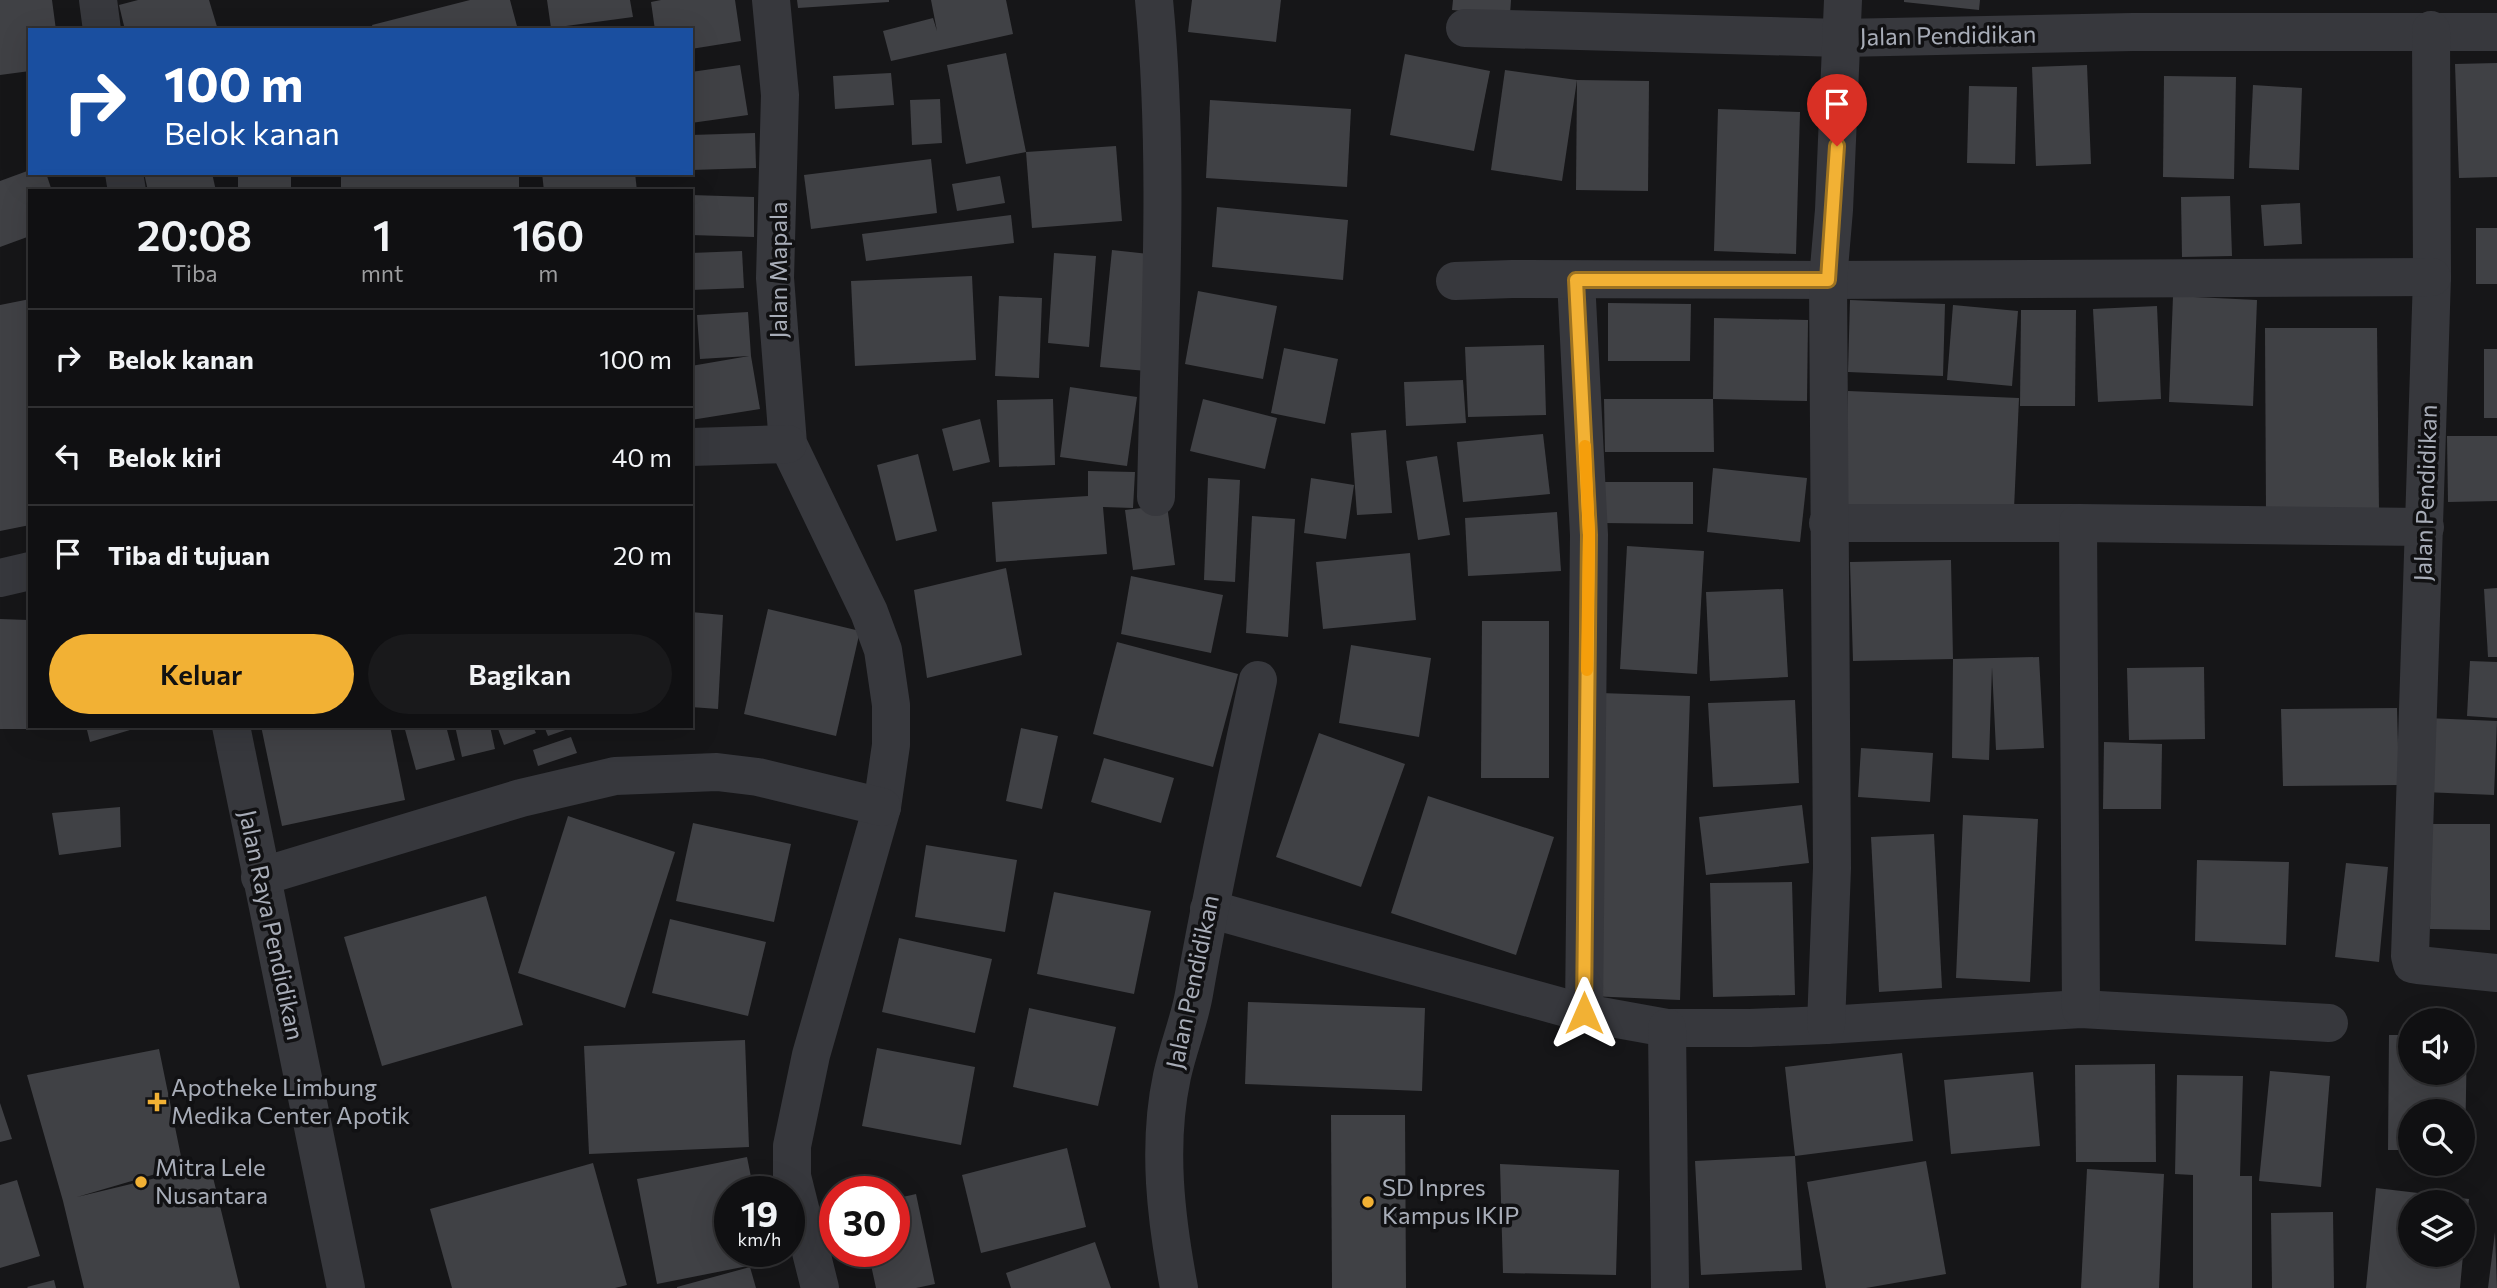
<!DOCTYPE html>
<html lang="id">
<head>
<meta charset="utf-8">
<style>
  :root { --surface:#101012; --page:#19191b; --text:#f1f3f6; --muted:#9c9d9f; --line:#303032; --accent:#f2b134 }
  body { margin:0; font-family:Commissioner,sans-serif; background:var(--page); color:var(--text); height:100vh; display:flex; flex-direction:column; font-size:26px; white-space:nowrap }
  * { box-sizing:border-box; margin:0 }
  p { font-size:23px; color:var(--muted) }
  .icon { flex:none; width:38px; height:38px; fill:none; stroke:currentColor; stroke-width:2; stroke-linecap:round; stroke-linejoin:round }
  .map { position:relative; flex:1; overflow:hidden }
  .side { position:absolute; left:28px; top:189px; width:665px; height:539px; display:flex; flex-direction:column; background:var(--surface); border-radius:0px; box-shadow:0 7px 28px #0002,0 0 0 2px var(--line) }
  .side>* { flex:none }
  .guide { position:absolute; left:28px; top:28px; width:665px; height:147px; border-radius:0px; box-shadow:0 7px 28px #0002,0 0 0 2px var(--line); background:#1a4fa0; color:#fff; overflow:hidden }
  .fabs { position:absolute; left:2398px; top:1008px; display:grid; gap:14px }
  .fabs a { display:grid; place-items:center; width:77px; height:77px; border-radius:50%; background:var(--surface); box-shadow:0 7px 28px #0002,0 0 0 2px var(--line); font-size:35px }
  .speed { position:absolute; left:714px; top:1176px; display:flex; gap:14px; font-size:35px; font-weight:700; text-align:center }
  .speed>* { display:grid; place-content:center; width:91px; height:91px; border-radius:50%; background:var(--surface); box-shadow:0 7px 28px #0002,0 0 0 2px var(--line); line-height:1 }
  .speed small { font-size:18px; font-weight:400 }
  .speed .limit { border:10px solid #d22; background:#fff; color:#111 }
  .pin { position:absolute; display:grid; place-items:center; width:60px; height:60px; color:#fff; margin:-72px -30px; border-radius:50% 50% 50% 0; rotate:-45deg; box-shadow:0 0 7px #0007 }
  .pin .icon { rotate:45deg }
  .me { position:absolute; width:77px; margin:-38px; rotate:0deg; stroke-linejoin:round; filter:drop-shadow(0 0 5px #0008) }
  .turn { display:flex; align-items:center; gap:24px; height:147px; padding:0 21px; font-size:32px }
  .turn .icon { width:91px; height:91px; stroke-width:2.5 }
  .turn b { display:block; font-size:49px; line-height:60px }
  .eta { display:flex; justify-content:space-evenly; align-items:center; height:119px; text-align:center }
  .eta b { font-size:42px; font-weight:600; line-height:49px }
  .primary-button { display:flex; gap:14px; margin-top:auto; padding:14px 21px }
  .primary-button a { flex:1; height:80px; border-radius:42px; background:var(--accent); color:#111; font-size:28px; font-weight:600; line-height:80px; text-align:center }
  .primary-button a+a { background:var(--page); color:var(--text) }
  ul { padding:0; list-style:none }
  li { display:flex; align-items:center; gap:21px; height:98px; padding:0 21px; border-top:2px solid var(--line) }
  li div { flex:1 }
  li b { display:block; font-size:26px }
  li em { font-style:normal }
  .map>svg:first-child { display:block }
  .building { fill:#404145 }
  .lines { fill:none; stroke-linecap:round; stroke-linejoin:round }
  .minor { stroke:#37383d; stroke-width:38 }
  .route-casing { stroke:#9d7322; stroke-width:18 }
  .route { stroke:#f2b134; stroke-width:12 }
  .slow { stroke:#f59e0b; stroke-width:12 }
  .poi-dot { fill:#f2b134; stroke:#111113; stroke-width:2.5 }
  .labels { text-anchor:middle; stroke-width:7; stroke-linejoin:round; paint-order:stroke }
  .street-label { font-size:24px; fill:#a8adb8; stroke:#111113 }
  .poi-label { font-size:24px; fill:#a8adb8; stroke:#111113; text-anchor:start }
</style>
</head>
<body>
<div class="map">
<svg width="2497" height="1288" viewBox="0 0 2497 1288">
  <rect width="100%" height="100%" fill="#161618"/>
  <!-- building -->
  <g class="building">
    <path d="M 0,0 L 52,0 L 56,30 L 30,30 L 30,71 L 0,75 Z"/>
    <path d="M 138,0 L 209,0 L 218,30 L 125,30 L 119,5 Z"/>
    <path d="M 470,0 L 510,0 L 518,30 L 374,30 L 372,25 Z"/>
    <path d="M 547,0 L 630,0 L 633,17 L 551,28 Z"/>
    <path d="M 661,0 L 735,0 L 741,41 L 691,49 L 691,30 L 655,30 L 651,2 Z"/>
    <path d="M 797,0 L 889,0 L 889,2 L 798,8 Z"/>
    <path d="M 931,0 L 1006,0 L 1013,34 L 891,61 L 883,31 L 933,18 L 937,31 Z"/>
    <path d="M 1192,0 L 1281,0 L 1276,42 L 1188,32 Z"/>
    <path d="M 1453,0 L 1511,0 L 1510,15 L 1452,10 Z"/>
    <path d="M 1904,0 L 1980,0 L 1979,10 L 1904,2 Z"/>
    <path d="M 343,26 L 343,30 L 287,30 L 287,28 Z"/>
    <path d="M 1006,53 L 1026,152 L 966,164 L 947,65 Z"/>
    <path d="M 1405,54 L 1490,71 L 1474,151 L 1390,135 Z"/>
    <path d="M 2497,63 L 2497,177 L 2459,178 L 2455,64 Z"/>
    <path d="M 740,65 L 748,115 L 691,123 L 691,72 Z"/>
    <path d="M 2087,65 L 2091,164 L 2036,166 L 2032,67 Z"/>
    <path d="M 1505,70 L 1577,80 L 1562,181 L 1491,170 Z"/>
    <path d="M 891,73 L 894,105 L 835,109 L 833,76 Z"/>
    <path d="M 2164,76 L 2236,77 L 2234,179 L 2163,177 Z"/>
    <path d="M 1577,80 L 1649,81 L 1648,191 L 1576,190 Z"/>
    <path d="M 2253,85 L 2302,88 L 2299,170 L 2249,168 Z"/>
    <path d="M 1969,86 L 2017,87 L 2015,164 L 1967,163 Z"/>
    <path d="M 940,99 L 942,143 L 912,145 L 910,100 Z"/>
    <path d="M 1210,100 L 1351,109 L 1347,187 L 1206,178 Z"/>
    <path d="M 1718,109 L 1800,112 L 1796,254 L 1714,251 Z"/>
    <path d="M 755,133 L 756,168 L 691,170 L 691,135 Z"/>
    <path d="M 1116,146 L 1122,221 L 1032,228 L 1026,152 Z"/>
    <path d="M 931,159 L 937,213 L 811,229 L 804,175 Z"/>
    <path d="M 30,170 L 30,173 L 46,173 L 52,191 L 30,191 L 30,236 L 0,247 L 0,181 Z"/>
    <path d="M 144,173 L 212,173 L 216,191 L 148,191 Z"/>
    <rect x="238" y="173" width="53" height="18"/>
    <rect x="341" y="173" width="178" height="18"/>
    <path d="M 542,173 L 635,173 L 637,191 L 544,191 Z"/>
    <path d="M 1000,176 L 1005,203 L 957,211 L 952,184 Z"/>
    <path d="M 691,195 L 754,197 L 754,237 L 691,235 Z"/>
    <path d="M 2230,196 L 2232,256 L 2182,257 L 2181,197 Z"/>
    <path d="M 2300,203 L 2302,244 L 2264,246 L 2261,205 Z"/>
    <path d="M 1217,207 L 1348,220 L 1343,280 L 1212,267 Z"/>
    <path d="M 1011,215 L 1014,243 L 866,261 L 862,234 Z"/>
    <rect x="2476" y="228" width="21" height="56"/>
    <path d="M 1112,250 L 1158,255 L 1147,371 L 1100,367 Z"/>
    <path d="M 742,251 L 744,288 L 691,290 L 691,253 Z"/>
    <path d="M 1054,253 L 1096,256 L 1089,347 L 1048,343 Z"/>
    <path d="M 972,276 L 976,360 L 855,366 L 851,281 Z"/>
    <path d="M 1198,291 L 1277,306 L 1263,379 L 1185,364 Z"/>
    <path d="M 999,296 L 1042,298 L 1039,378 L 995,376 Z"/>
    <path d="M 2173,296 L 2257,300 L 2253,406 L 2169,402 Z"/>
    <path d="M 30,299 L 30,525 L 0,531 L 0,305 Z"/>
    <path d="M 1850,300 L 1945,304 L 1943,376 L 1848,372 Z"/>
    <path d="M 1608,303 L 1691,304 L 1690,361 L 1608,361 Z"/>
    <path d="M 1953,305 L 2018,311 L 2012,386 L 1947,380 Z"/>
    <path d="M 2157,306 L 2161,399 L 2098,402 L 2093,309 Z"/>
    <path d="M 2021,310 L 2076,310 L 2075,406 L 2020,406 Z"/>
    <path d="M 748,312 L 751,356 L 760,409 L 691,420 L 691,366 L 749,356 L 700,359 L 697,315 Z"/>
    <path d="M 1714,318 L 1808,320 L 1807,401 L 1713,399 Z"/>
    <path d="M 2265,328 L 2377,328 L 2379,512 L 2266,511 Z"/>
    <path d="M 1544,345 L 1546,415 L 1468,417 L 1465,347 Z"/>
    <path d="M 1284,348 L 1338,359 L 1325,424 L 1271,413 Z"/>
    <rect x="2484" y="349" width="13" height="69"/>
    <path d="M 1463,380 L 1466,423 L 1406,426 L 1404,382 Z"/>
    <path d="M 1070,387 L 1137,397 L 1127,466 L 1060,457 Z"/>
    <path d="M 1848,391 L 2019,398 L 2014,509 L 1844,504 Z"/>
    <path d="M 1053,399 L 1055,465 L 999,467 L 997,400 Z"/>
    <path d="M 1203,399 L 1277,418 L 1265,469 L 1190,451 Z"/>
    <path d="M 1604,399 L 1713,399 L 1714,452 L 1605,452 Z"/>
    <path d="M 980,419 L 990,462 L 953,471 L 942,429 Z"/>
    <path d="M 1386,430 L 1392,513 L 1357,515 L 1351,433 Z"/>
    <path d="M 1543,434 L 1550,494 L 1463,502 L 1457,442 Z"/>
    <path d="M 2447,436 L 2497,436 L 2497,501 L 2448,502 Z"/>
    <path d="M 918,454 L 937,531 L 896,541 L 877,465 Z"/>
    <path d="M 1437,456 L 1450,535 L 1418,540 L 1406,461 Z"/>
    <path d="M 1713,468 L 1807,478 L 1800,542 L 1707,532 Z"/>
    <path d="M 1088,471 L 1135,472 L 1133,508 L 1103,507 L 1107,554 L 996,562 L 992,502 L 1088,496 Z"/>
    <path d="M 1208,478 L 1240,480 L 1235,582 L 1204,580 Z"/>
    <path d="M 1311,478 L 1354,485 L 1346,539 L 1304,533 Z"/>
    <path d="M 1602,482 L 1693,482 L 1693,524 L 1602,523 Z"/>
    <path d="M 1167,505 L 1175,565 L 1133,570 L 1125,510 Z"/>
    <path d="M 1557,512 L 1561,571 L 1468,576 L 1465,518 Z"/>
    <path d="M 1252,516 L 1295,519 L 1288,637 L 1246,633 Z"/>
    <path d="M 1627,546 L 1704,551 L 1697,674 L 1620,669 Z"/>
    <path d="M 1410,553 L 1416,620 L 1323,629 L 1316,562 Z"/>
    <path d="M 1951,560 L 1953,659 L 2039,657 L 2044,748 L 1996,750 L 1992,667 L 1989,760 L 1952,758 L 1953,659 L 1853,661 L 1850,562 Z"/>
    <path d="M 1006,568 L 1022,655 L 927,678 L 914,590 Z"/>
    <path d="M 1131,576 L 1223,595 L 1211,653 L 1121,634 Z"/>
    <path d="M 2497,588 L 2497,657 L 2488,657 L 2484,589 Z"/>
    <path d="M 1783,589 L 1788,677 L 1710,681 L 1706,592 Z"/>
    <path d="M 768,609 L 860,631 L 836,736 L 744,714 Z"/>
    <path d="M 691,612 L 723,615 L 718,709 L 691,707 Z"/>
    <path d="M 0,619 L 28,620 L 27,729 L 0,729 Z"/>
    <path d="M 1482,621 L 1549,621 L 1549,778 L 1481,778 Z"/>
    <path d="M 1117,642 L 1238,674 L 1213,767 L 1093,734 Z"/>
    <path d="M 1351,645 L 1431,658 L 1419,737 L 1339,723 Z"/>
    <path d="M 2470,661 L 2497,662 L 2497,718 L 2467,716 Z"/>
    <path d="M 2204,667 L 2205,739 L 2129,740 L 2127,668 Z"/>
    <path d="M 1600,693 L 1690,696 L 1680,1000 L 1589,996 Z"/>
    <path d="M 1795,700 L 1799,783 L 1713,787 L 1708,703 Z"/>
    <path d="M 2397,708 L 2399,785 L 2283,786 L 2281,709 Z"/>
    <path d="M 2427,718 L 2497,721 L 2494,795 L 2424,792 Z"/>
    <path d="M 86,726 L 140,726 L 140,727 L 90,742 Z"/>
    <path d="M 261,726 L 390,726 L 405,800 L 282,826 Z"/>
    <path d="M 404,726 L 446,726 L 455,760 L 416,770 Z"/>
    <path d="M 455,726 L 490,726 L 495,749 L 462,757 Z"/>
    <path d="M 497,726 L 533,726 L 536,733 L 504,745 Z"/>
    <path d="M 544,726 L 574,726 L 574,727 L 548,736 Z"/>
    <path d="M 1021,728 L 1058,736 L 1042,809 L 1006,801 Z"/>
    <path d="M 1319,733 L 1405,764 L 1361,887 L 1276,857 Z"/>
    <path d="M 571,737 L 577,753 L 538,766 L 533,750 Z"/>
    <path d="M 2104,742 L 2162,744 L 2161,809 L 2103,809 Z"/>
    <path d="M 1861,748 L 1933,753 L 1930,802 L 1858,797 Z"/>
    <path d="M 1104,758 L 1174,778 L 1161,823 L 1091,802 Z"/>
    <path d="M 1428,796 L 1554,837 L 1516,955 L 1391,913 Z"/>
    <path d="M 1802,805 L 1809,863 L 1706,875 L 1699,817 Z"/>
    <path d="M 120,807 L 121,847 L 59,855 L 52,813 Z"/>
    <path d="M 1963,815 L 2038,819 L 2030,982 L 1956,978 Z"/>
    <path d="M 568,816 L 675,852 L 625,1008 L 518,973 Z"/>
    <path d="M 693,823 L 791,844 L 774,922 L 676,901 Z"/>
    <path d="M 2431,824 L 2490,824 L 2490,930 L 2430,929 Z"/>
    <path d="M 1934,834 L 1942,988 L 1879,992 L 1871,837 Z"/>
    <path d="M 926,845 L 1017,860 L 1005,932 L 915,917 Z"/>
    <path d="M 2197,860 L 2289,862 L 2286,945 L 2195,941 Z"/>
    <path d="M 2346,863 L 2388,867 L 2379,962 L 2335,957 Z"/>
    <path d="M 1792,882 L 1795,995 L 1713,997 L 1710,883 Z"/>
    <path d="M 1054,892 L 1151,911 L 1134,994 L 1037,974 Z"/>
    <path d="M 486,896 L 523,1025 L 382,1066 L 344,937 Z"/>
    <path d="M 670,919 L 766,942 L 748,1016 L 652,993 Z"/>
    <path d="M 899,938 L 992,959 L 975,1033 L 882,1012 Z"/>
    <path d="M 1248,1002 L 1425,1008 L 1422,1091 L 1245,1084 Z"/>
    <path d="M 1029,1008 L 1116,1027 L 1098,1106 L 1013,1087 Z"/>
    <path d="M 2389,1035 L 2410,1035 L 2410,1073 L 2462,1073 L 2462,1036 L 2467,1036 L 2465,1151 L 2462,1151 L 2462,1111 L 2410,1111 L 2410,1150 L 2388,1150 Z"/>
    <path d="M 745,1040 L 749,1147 L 589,1154 L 584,1046 Z"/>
    <path d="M 877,1048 L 975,1067 L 961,1145 L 862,1126 Z"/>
    <path d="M 159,1049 L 183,1166 L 77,1197 L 210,1165 L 240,1288 L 84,1288 L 63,1201 L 27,1075 Z"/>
    <path d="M 1902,1053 L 1913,1141 L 1795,1156 L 1802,1270 L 1701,1275 L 1695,1161 L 1795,1156 L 1785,1067 Z"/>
    <path d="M 2155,1064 L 2156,1162 L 2076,1162 L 2075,1065 Z"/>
    <path d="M 2270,1071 L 2330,1076 L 2321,1187 L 2259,1181 Z"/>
    <path d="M 2033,1072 L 2040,1146 L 1951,1154 L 1944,1080 Z"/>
    <path d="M 2177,1075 L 2243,1076 L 2240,1176 L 2252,1176 L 2252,1288 L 2193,1288 L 2193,1175 L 2175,1174 Z"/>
    <path d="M 0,1103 L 12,1139 L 0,1142 Z"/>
    <path d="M 1331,1115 L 1405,1115 L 1406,1288 L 1332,1288 Z"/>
    <path d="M 1067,1148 L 1086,1227 L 981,1253 L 962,1175 Z"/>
    <path d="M 747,1157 L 754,1192 L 730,1192 L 730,1251 L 766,1251 L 768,1262 L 657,1284 L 637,1179 Z"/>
    <path d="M 1926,1161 L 1946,1274 L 1866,1288 L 1826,1288 L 1807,1182 Z"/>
    <path d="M 593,1163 L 627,1285 L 615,1288 L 452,1288 L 430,1209 Z"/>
    <path d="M 1500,1164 L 1619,1170 L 1616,1275 L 1503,1273 Z"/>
    <path d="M 2087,1169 L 2164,1174 L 2159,1288 L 2081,1288 Z"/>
    <path d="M 17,1180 L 40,1256 L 0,1268 L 0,1185 Z"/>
    <path d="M 2376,1188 L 2469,1199 L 2464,1246 L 2462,1246 L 2462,1202 L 2410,1202 L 2410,1255 L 2463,1255 L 2460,1288 L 2366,1288 Z"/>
    <path d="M 916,1194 L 935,1284 L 916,1288 L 876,1288 L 868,1251 L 894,1251 L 894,1199 Z"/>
    <path d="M 2333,1212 L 2334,1288 L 2272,1288 L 2271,1213 Z"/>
    <path d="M 2495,1232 L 2497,1288 L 2488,1288 Z"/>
    <path d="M 1095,1242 L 1111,1288 L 1011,1288 L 1006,1273 Z"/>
    <path d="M 750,1267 L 756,1288 L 677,1288 L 677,1287 Z"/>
    <path d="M 54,1280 L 56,1288 L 28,1288 L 27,1287 Z"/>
  </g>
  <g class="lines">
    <!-- minor -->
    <g class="minor">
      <path d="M 98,0 L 102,30"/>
      <path d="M 771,0 L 780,95 L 775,278 L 788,444 L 869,612 L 883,650 L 891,705 L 891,745 L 882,807 L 811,1055 L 792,1146 L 792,1176 L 820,1288"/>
      <path d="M 1154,0 C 1170,165 1159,331 1156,497"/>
      <path d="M 1465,28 L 1841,38 L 2133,32 L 2497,32"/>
      <path d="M 2431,30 L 2432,277 L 2410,956 L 2412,964 L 2418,965 L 2497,973"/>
      <path d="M 124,173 L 127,191"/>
      <path d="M 1576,280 L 1589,535 L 1584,1013"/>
      <path d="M 1455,281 L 1512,279 L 1828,280 L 2432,277"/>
      <path d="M 691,447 L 788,444"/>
      <path d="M 1828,523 L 2078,523"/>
      <path d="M 0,578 L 30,571"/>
      <path d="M 231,726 L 346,1288"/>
      <path d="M 260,877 L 521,798 L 615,776 L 717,772 L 758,777 L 882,807"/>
      <path d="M 1209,909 L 1584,1013 L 1667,1028 L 1750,1028 L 1826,1025 L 2081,1009 L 2329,1023"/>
      <path d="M 2081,1009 L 2078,523 L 2425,527"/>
      <path d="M 1826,1025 L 1832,868 L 1828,280 L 1834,210 L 1843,0"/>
      <path d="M 1667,1028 L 1670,1288"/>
      <path d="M 1179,1288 C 1166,1219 1157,1146 1172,1076 C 1178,1048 1189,1022 1194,994 C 1212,888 1236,784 1258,680"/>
    </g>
  </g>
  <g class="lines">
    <defs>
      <path id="route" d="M 1584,1013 L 1589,535 L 1576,280 L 1828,280 L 1837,146"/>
    </defs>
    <!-- route casing -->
    <use href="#route" class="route-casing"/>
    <!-- route -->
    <use href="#route" class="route"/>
    <!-- slow -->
    <path class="slow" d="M 1585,446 L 1589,535 L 1587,670"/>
  </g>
  <!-- markers -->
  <g class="poi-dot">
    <path d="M153.5 1091.5h7v7h7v7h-7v7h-7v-7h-7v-7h7z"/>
    <circle cx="141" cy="1182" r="7"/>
    <circle cx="1368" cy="1202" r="7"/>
  </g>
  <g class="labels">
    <!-- street labels -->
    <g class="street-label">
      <text transform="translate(1948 36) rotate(-1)" y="8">Jalan Pendidikan</text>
      <text transform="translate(779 270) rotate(-90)" y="8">Jalan Mapala</text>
      <text transform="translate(2426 493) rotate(-88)" y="8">Jalan Pendidikan</text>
      <text transform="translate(271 925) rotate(78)" y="8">Jalan Raya Pendidikan</text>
      <text transform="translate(1193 982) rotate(-78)" y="8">Jalan Pendidikan</text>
    </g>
    <!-- poi labels -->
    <g class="poi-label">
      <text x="171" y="1096">Apotheke Limbung<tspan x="171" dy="28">Medika Center Apotik</tspan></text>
      <text x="155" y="1176">Mitra Lele<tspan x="155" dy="28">Nusantara</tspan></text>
      <text x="1382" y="1196">SD Inpres<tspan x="1382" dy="28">Kampus IKIP</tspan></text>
    </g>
  </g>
</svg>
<div class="fabs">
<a><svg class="icon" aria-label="sound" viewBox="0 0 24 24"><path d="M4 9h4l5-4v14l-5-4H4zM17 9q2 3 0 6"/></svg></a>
<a><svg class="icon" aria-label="search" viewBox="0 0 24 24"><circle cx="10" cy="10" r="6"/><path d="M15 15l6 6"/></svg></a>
<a><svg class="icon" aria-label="layers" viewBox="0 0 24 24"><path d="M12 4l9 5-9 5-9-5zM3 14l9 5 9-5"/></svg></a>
</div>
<div class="speed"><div>19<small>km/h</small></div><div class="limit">30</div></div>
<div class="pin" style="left:1837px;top:146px;background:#d93025"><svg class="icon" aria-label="arrive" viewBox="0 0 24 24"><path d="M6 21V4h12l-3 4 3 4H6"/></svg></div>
<svg class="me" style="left:1584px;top:1013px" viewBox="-20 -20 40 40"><path d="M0-17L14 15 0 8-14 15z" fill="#f2b134" stroke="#fff" stroke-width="4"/></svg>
<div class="guide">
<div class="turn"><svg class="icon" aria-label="right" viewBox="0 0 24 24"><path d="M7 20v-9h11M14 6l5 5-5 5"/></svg><div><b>100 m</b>Belok kanan</div></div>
</div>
<section class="side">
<div class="eta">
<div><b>20:08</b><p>Tiba</p></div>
<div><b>1</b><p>mnt</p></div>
<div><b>160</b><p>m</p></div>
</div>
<ul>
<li><svg class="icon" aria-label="right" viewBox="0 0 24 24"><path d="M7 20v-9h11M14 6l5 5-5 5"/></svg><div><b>Belok kanan</b></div><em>100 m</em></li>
<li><svg class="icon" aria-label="left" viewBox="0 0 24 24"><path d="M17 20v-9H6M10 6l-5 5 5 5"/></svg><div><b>Belok kiri</b></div><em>40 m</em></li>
<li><svg class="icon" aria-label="arrive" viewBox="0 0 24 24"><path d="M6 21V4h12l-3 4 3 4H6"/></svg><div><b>Tiba di tujuan</b></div><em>20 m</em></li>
</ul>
<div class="primary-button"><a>Keluar</a><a>Bagikan</a></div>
</section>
</div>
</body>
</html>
